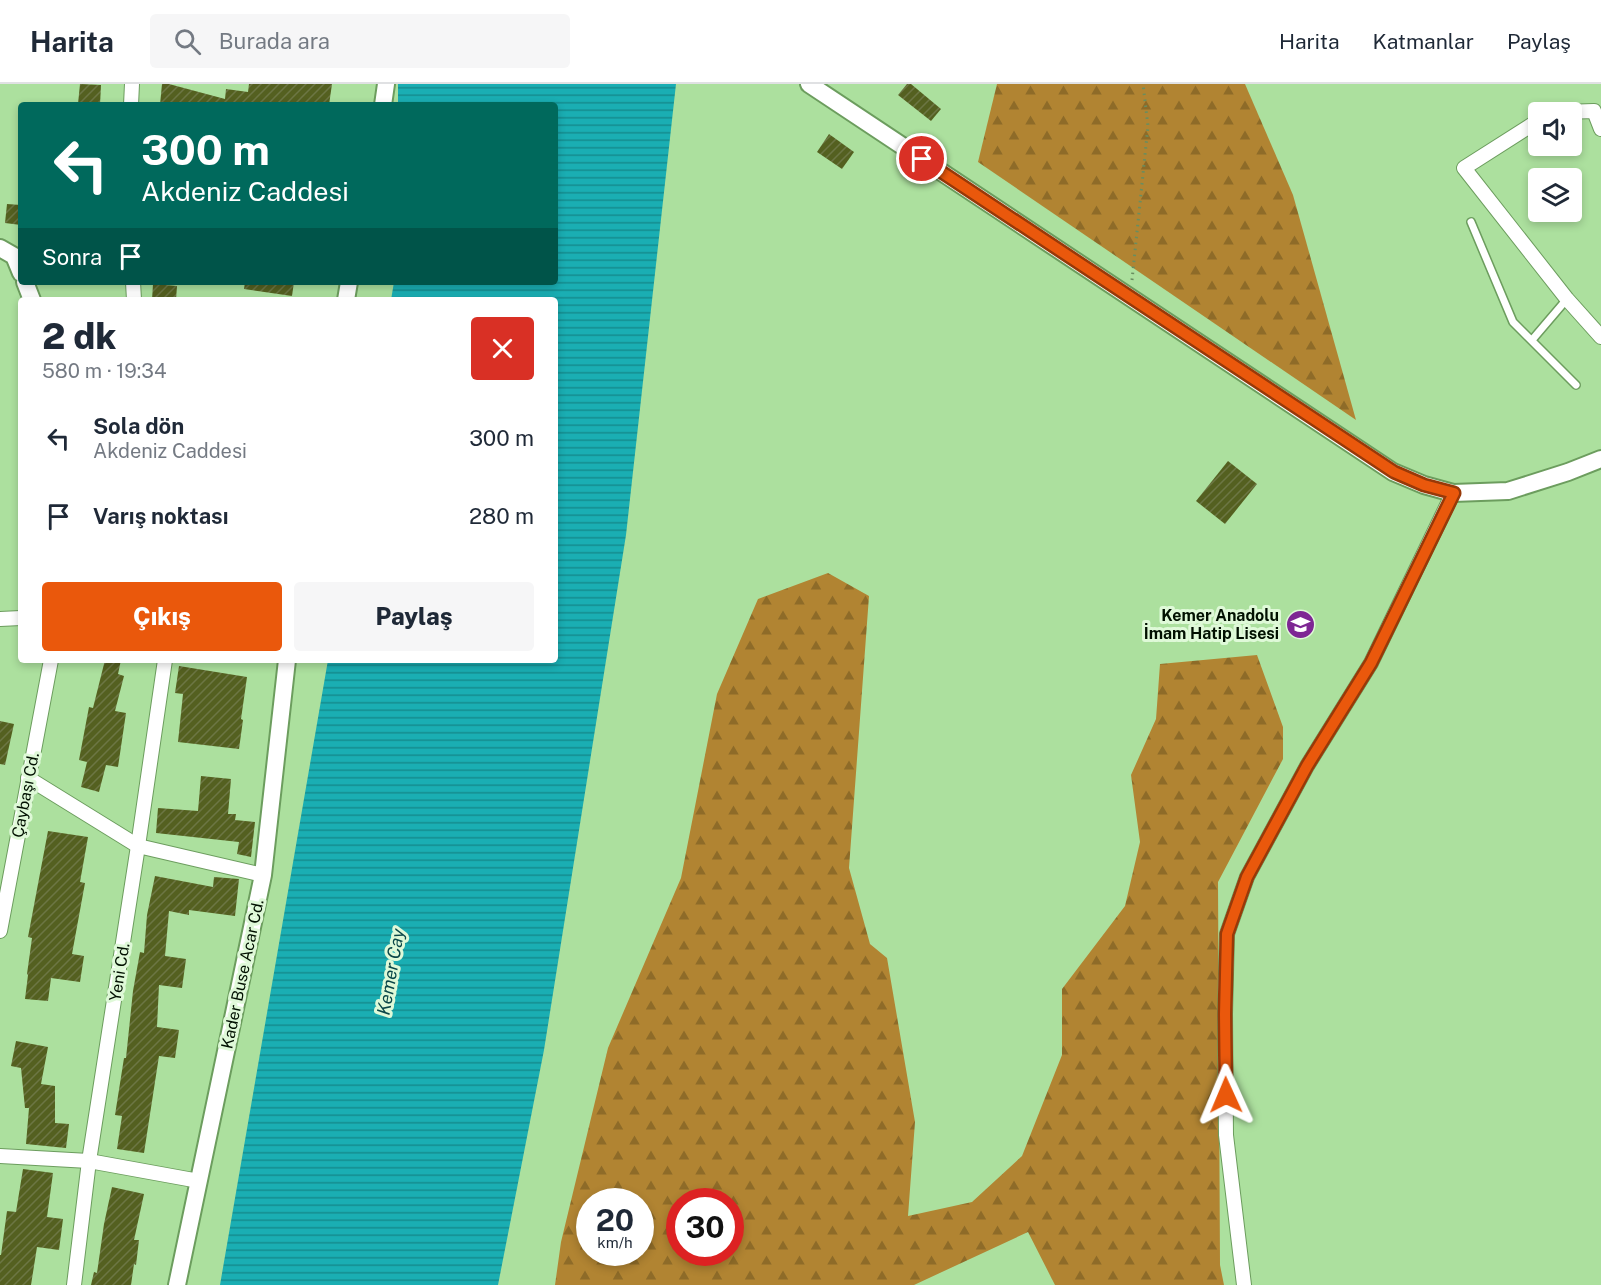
<!DOCTYPE html>
<html lang="tr">
<head>
<meta charset="utf-8">
<style>
  :root { --surface:#fff; --page:#f6f6f7; --text:#1f2937; --muted:#747a83; --line:#e0e1e3; --accent:#ea580c }
  body { margin:0; font-family:"Public Sans",sans-serif; background:var(--page); color:var(--text); height:100vh; display:flex; flex-direction:column; font-size:22px; white-space:nowrap }
  * { box-sizing:border-box; margin:0 }
  p { font-size:20px; color:var(--muted) }
  .icon { flex:none; width:33px; height:33px; fill:none; stroke:currentColor; stroke-width:2; stroke-linecap:round; stroke-linejoin:round }
  .map { position:relative; flex:1; overflow:hidden }
  .drawer { position:absolute; left:18px; top:213px; width:540px; height:366px; display:flex; flex-direction:column; background:var(--surface); border-radius:6px; box-shadow:0 3px 9px #0003 }
  .drawer>* { flex:none }
  .banner { position:absolute; left:18px; top:18px; width:540px; height:183px; border-radius:6px; box-shadow:0 3px 9px #0003; background:#00695c; color:#fff; overflow:hidden }
  .tools { position:absolute; left:1528px; top:18px; display:grid; gap:12px }
  .tools a { display:grid; place-items:center; width:54px; height:54px; border-radius:6px; background:var(--surface); box-shadow:0 3px 9px #0003; font-size:30px }
  .speed { position:absolute; left:576px; top:1104px; display:flex; gap:12px; font-size:30px; font-weight:700; text-align:center }
  .speed>* { display:grid; place-content:center; width:78px; height:78px; border-radius:50%; background:var(--surface); box-shadow:0 3px 9px #0003; line-height:1 }
  .speed small { font-size:15px; font-weight:400 }
  .speed .limit { border:9px solid #d22; background:#fff; color:#111 }
  .pin { position:absolute; display:grid; place-items:center; width:51px; height:51px; color:#fff; margin:-26px; border:3px solid #fff; border-radius:50%; box-shadow:0 2px 6px #0007 }
  .me { position:absolute; width:66px; margin:-33px; rotate:359deg; stroke-linejoin:round; filter:drop-shadow(0 0 4px #0008) }
  .turn { display:flex; align-items:center; gap:21px; height:126px; padding:0 24px; font-size:27px }
  .turn .icon { width:78px; height:78px; stroke-width:2.5 }
  .turn b { display:block; font-size:42px; line-height:51px }
  .then { display:flex; align-items:center; height:57px; padding:0 24px; background:#0003; gap:12px; font-size:22px }
  .round { display:grid; place-items:center; flex:none; width:63px; height:63px; border-radius:6px; background:var(--page) }
  .overview { display:flex; align-items:center; justify-content:space-between; height:102px; padding:0 24px }
  h1 { font-size:36px; font-weight:800; line-height:45px }
  .primary-button { display:flex; gap:12px; margin-top:auto; padding:12px 24px }
  .primary-button a { flex:1; height:69px; border-radius:6px; background:var(--accent); color:#fff; font-size:24px; font-weight:800; line-height:69px; text-align:center }
  .primary-button a+a { background:var(--page); color:var(--text) }
  ul { padding:0; list-style:none }
  li { display:flex; align-items:center; gap:18px; height:78px; padding:0 24px }
  li div { flex:1 }
  li b { display:block; font-size:22px }
  li em { font-style:normal }
  header { display:flex; align-items:center; gap:36px; box-sizing:border-box; height:84px; padding:0 30px; background:var(--surface); border-bottom:2px solid var(--line) }
  header strong { font-size:28px }
  nav { display:flex; gap:33px; margin-inline-start:auto; font-size:21px }
  .search { width:420px; height:54px; background:var(--page); display:flex; align-items:center; gap:15px; box-sizing:border-box; padding:0 21px; border-radius:6px; color:var(--muted); font-size:22px }
  .map>svg:first-child { display:block }
  .forest { fill:url(#forest-firs); fill-rule:evenodd }
  .water { fill:url(#water-rules) }
  .building { fill:url(#building-hatch) }
  .lines { fill:none; stroke-linecap:round; stroke-linejoin:round }
  .service-casing { stroke:#6c9d5e; stroke-width:10 }
  .minor-casing { stroke:#6c9d5e; stroke-width:16 }
  .tertiary-casing { stroke:#6c9d5e; stroke-width:20 }
  .path { stroke:#688e60; stroke-width:3; stroke-dasharray:1.5 4.5; stroke-linecap:butt }
  .service { stroke:#fff; stroke-width:7 }
  .minor { stroke:#fff; stroke-width:14 }
  .tertiary { stroke:#fff; stroke-width:16 }
  .route-casing { stroke:#983908; stroke-width:15 }
  .route { stroke:#ea580c; stroke-width:10 }
  .labels { text-anchor:middle; stroke-width:6; stroke-linejoin:round; paint-order:stroke }
  .poi-label { font-size:16px; font-weight:bold; fill:#011000; stroke:#dff9d8; text-anchor:end }
  .street-label { font-size:16px; fill:#011000; stroke:#dff9d8 }
  .water-label { font-size:18px; font-style:italic; fill:#0a4648; stroke:#dff9d8 }
</style>
</head>
<body>
<header>
<strong>Harita</strong>
<div class="search"><svg class="icon" aria-label="search" viewBox="0 0 24 24"><circle cx="10" cy="10" r="6"/><path d="M15 15l6 6"/></svg>Burada ara</div>
<nav><a>Harita</a><a>Katmanlar</a><a>Paylaş</a></nav>
</header>
<div class="map">
<svg width="1601" height="1201" viewBox="0 0 1601 1201">
  <defs>
    <pattern id="forest-firs" width="22" height="20" patternUnits="userSpaceOnUse" patternTransform="scale(1.5)"><rect width="22" height="20" fill="#b18432"/><path d="M5 1l3.5 6h-7zM16 11l3.5 6h-7z" fill="#8e6b28"/></pattern>
    <pattern id="water-rules" width="6" height="5" patternUnits="userSpaceOnUse" patternTransform="scale(1.5)"><rect width="6" height="5" fill="#1aaeb3"/><path d="M0 2.5h6" fill="none" stroke="#158c8f"/></pattern>
    <pattern id="building-hatch" width="6" height="6" patternUnits="userSpaceOnUse" patternTransform="scale(1.5)"><rect width="6" height="6" fill="#546020"/><path d="M-1 1l2-2M0 6l6-6M5 7l2-2" fill="none" stroke="#6c7644"/></pattern>
  </defs>
  <rect width="100%" height="100%" fill="#ace09e"/>
  <!-- forest -->
  <g class="forest">
    <path d="M 997,0 L 1245,0 L 1293,111 L 1356,336 L 978,78 Z"/>
    <path d="M 828,489 L 869,512 L 849,784 L 870,860 L 887,874 L 915,1038 L 908,1132 L 972,1118 L 1022,1072 L 1062,971 L 1062,905 L 1125,822 L 1140,758 L 1131,691 L 1156,635 L 1160,580 L 1257,571 L 1283,643 L 1283,675 L 1218,798 L 1220,1181 L 1224,1201 L 1055,1201 L 1028,1148 L 914,1201 L 555,1201 L 561,1158 L 608,964 L 681,794 L 717,610 L 758,515 ZM 590,1118 L 640,1118 L 640,1168 L 590,1168 ZM 680,1118 L 730,1118 L 730,1168 L 680,1168 Z"/>
  </g>
  <!-- water -->
  <path class="water" d="M 398,0 L 676,0 L 626,451 L 544,966 L 498,1201 L 220,1201 L 328,576 L 555,576 L 555,216 L 391,216 L 394,198 L 555,198 L 555,21 L 398,21 Z"/>
  <!-- building -->
  <g class="building">
    <path d="M 80,0 L 101,1 L 100,21 L 78,20 Z"/>
    <path d="M 162,0 L 169,0 L 225,15 L 226,5 L 248,8 L 249,0 L 332,0 L 329,21 L 160,21 Z"/>
    <path d="M 907,0 L 911,0 L 941,25 L 931,37 L 898,11 Z"/>
    <path d="M 829,50 L 854,68 L 842,85 L 817,68 Z"/>
    <path d="M 7,120 L 21,121 L 21,141 L 5,139 Z"/>
    <path d="M 245,198 L 294,198 L 292,212 L 244,205 Z"/>
    <path d="M 153,200 L 177,202 L 176,216 L 152,216 Z"/>
    <path d="M 1228,377 L 1257,400 L 1225,440 L 1196,417 Z"/>
    <path d="M 105,576 L 121,576 L 118,590 L 124,592 L 115,627 L 126,629 L 118,683 L 106,681 L 99,708 L 81,703 L 87,678 L 79,676 L 89,623 L 93,624 Z"/>
    <path d="M 179,582 L 247,593 L 241,635 L 243,636 L 239,665 L 178,658 L 183,610 L 175,609 Z"/>
    <path d="M 0,637 L 14,640 L 5,681 L 0,680 Z"/>
    <path d="M 201,692 L 231,695 L 228,730 L 236,730 L 235,736 L 255,738 L 251,773 L 237,770 L 239,758 L 156,749 L 158,724 L 198,727 Z"/>
    <path d="M 48,747 L 88,753 L 80,798 L 85,799 L 72,870 L 84,872 L 80,898 L 51,894 L 48,917 L 25,915 L 28,891 L 27,890 L 32,854 L 28,853 Z"/>
    <path d="M 155,792 L 213,803 L 214,793 L 239,795 L 235,832 L 189,826 L 189,831 L 169,827 L 165,872 L 186,875 L 182,904 L 159,901 L 157,943 L 179,946 L 175,974 L 159,972 L 144,1069 L 117,1065 L 122,1032 L 115,1031 L 124,974 L 126,974 L 133,907 L 140,868 L 144,869 L 147,831 Z"/>
    <path d="M 16,957 L 48,963 L 41,1000 L 55,1002 L 55,1039 L 69,1040 L 66,1064 L 26,1060 L 29,1024 L 25,1024 L 21,984 L 11,982 Z"/>
    <path d="M 23,1085 L 53,1089 L 47,1133 L 63,1135 L 59,1166 L 37,1163 L 31,1201 L 0,1201 L 0,1171 L 1,1171 L 7,1127 L 16,1128 Z"/>
    <path d="M 112,1103 L 144,1110 L 134,1156 L 139,1156 L 136,1181 L 134,1180 L 131,1201 L 91,1201 L 94,1188 L 97,1189 L 104,1140 Z"/>
  </g>
  <g class="lines">
    <defs>
      <g id="service">
        <path d="M 1471,138 L 1513,238 L 1576,301"/>
        <path d="M 1532,256 L 1567,215"/>
      </g>
      <g id="minor">
        <path d="M 131,21 L 132,0"/>
        <path d="M 1563,28 L 1594,27 L 1601,45"/>
        <path d="M 1539,38 L 1533,40 L 1464,84 L 1567,215 L 1601,253"/>
        <path d="M 133,198 L 134,216"/>
        <path d="M 0,535 L 21,534"/>
        <path d="M 28,694 L 138,762 L 263,791"/>
        <path d="M 0,847 L 51,576"/>
        <path d="M 0,1072 L 89,1077 L 199,1097"/>
        <path d="M 74,1201 L 89,1077 L 138,762 L 165,576"/>
        <path d="M 1244,1201 L 1226,1051 L 1225,930 L 1227,850 L 1247,793 L 1307,682 L 1371,579 L 1453,409"/>
      </g>
      <g id="tertiary">
        <path d="M 809,0 L 1393,388 L 1424,401 L 1453,409 L 1508,407 L 1568,388 L 1601,375"/>
        <path d="M 383,21 L 386,0"/>
        <path d="M 0,164 L 14,172 L 21,189"/>
        <path d="M 25,198 L 32,216"/>
        <path d="M 346,216 L 349,198"/>
        <path d="M 177,1201 L 263,791 L 287,576"/>
      </g>
    </defs>
    <!-- service casing -->
    <use href="#service" class="service-casing"/>
    <!-- minor casing -->
    <use href="#minor" class="minor-casing"/>
    <!-- tertiary casing -->
    <use href="#tertiary" class="tertiary-casing"/>
    <!-- path -->
    <path class="path" d="M 1132,196 L 1148,42 L 1143,0"/>
    <!-- service -->
    <use href="#service" class="service"/>
    <!-- minor -->
    <use href="#minor" class="minor"/>
    <!-- tertiary -->
    <use href="#tertiary" class="tertiary"/>
  </g>
  <g class="lines">
    <defs>
      <path id="route" d="M 922,75 L 1394,388 L 1424,401 L 1454,409 L 1371,579 L 1307,682 L 1247,793 L 1227,850 L 1225,930 L 1226,1011"/>
    </defs>
    <!-- route casing -->
    <use href="#route" class="route-casing"/>
    <!-- route -->
    <use href="#route" class="route"/>
  </g>
  <!-- icons -->
  <defs>
    <symbol id="school-disc" viewBox="-11 -11 22 22"><circle r="9.5" fill="#7e2694" stroke="#dff9d8"/><path d="M0-5L7-2L0 1L-7-2ZM-4 1L0 2.5L4 1V4Q0 6-4 4Z" fill="#fff"/></symbol>
  </defs>
  <g fill-rule="evenodd">
    <use href="#school-disc" x="1284" y="524" width="33" height="33"/>
  </g>
  <g class="labels">
    <!-- poi labels -->
    <g class="poi-label">
      <text x="1279" y="537">Kemer Anadolu<tspan x="1279" dy="18">İmam Hatip Lisesi</tspan></text>
    </g>
    <!-- street labels -->
    <g class="street-label">
      <text transform="translate(25 711) rotate(-79)" y="6">Çaybaşı Cd.</text>
      <text transform="translate(119 888) rotate(-81)" y="6">Yeni Cd.</text>
      <text transform="translate(242 890) rotate(-78)" y="6">Kader Buse Acar Cd.</text>
    </g>
    <!-- water labels -->
    <g class="water-label">
      <text transform="translate(391 888) rotate(-80)" y="6">Kemer Cay</text>
    </g>
  </g>
</svg>
<div class="tools">
<a><svg class="icon" aria-label="sound" viewBox="0 0 24 24"><path d="M4 9h4l5-4v14l-5-4H4zM17 9q2 3 0 6"/></svg></a>
<a><svg class="icon" aria-label="layers" viewBox="0 0 24 24"><path d="M12 4l9 5-9 5-9-5zM3 14l9 5 9-5"/></svg></a>
</div>
<div class="speed"><div>20<small>km/h</small></div><div class="limit">30</div></div>
<div class="pin" style="left:922px;top:75px;background:#d93025"><svg class="icon" aria-label="arrive" viewBox="0 0 24 24"><path d="M6 21V4h12l-3 4 3 4H6"/></svg></div>
<svg class="me" style="left:1226px;top:1011px" viewBox="-20 -20 40 40"><path d="M0-17L14 15 0 8-14 15z" fill="#ea580c" stroke="#fff" stroke-width="4"/></svg>
<div class="banner">
<div class="turn"><svg class="icon" aria-label="left" viewBox="0 0 24 24"><path d="M17 20v-9H6M10 6l-5 5 5 5"/></svg><div><b>300 m</b>Akdeniz Caddesi</div></div>
<div class="then">Sonra<svg class="icon" aria-label="arrive" viewBox="0 0 24 24"><path d="M6 21V4h12l-3 4 3 4H6"/></svg></div>
</div>
<section class="drawer">
<div class="overview"><div><h1>2 dk</h1><p>580 m · 19:34</p></div><a class="round" style="background:#d93025;color:#fff"><svg class="icon" aria-label="close" viewBox="0 0 24 24"><path d="M6 6l12 12M18 6L6 18"/></svg></a></div>
<ul>
<li><svg class="icon" aria-label="left" viewBox="0 0 24 24"><path d="M17 20v-9H6M10 6l-5 5 5 5"/></svg><div><b>Sola dön</b><p>Akdeniz Caddesi</p></div><em>300 m</em></li>
<li><svg class="icon" aria-label="arrive" viewBox="0 0 24 24"><path d="M6 21V4h12l-3 4 3 4H6"/></svg><div><b>Varış noktası</b></div><em>280 m</em></li>
</ul>
<div class="primary-button"><a>Çıkış</a><a>Paylaş</a></div>
</section>
</div>
</body>
</html>
